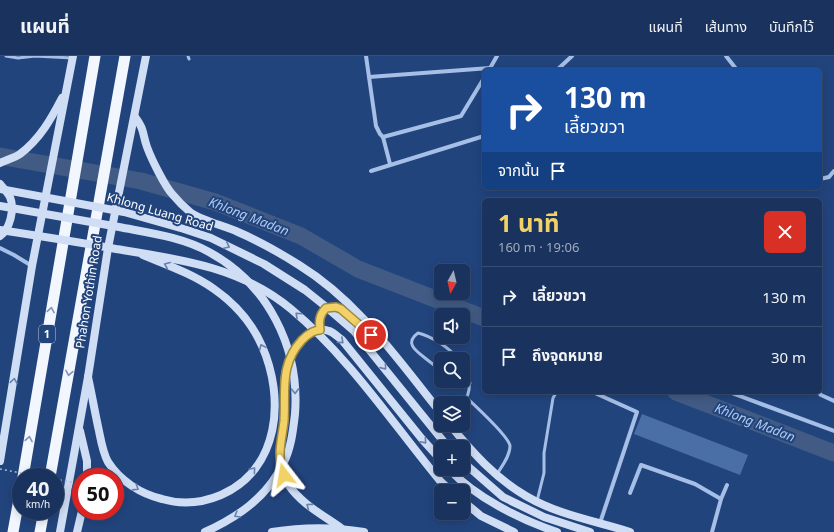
<!DOCTYPE html>
<html lang="th">
<head>
<meta charset="utf-8">
<style>
  :root { --surface:#1a335e; --page:#273f67; --text:#f1f3f6; --muted:#9faabc; --line:#384e73; --accent:#f2d267 }
  body { margin:0; font-family:"Noto Sans","Noto Sans Thai",sans-serif; background:var(--page); color:var(--text); height:100vh; display:flex; flex-direction:column; font-size:15px; white-space:nowrap }
  * { box-sizing:border-box; margin:0 }
  p { font-size:13px; color:var(--muted) }
  .icon { flex:none; width:22px; height:22px; fill:none; stroke:currentColor; stroke-width:2; stroke-linecap:round; stroke-linejoin:round }
  .map { position:relative; flex:1; overflow:hidden }
  .sheet { position:absolute; left:482px; top:142px; width:340px; height:196px; display:flex; flex-direction:column; background:var(--surface); border-radius:6px; box-shadow:0 2px 10px #0003,0 0 0 1px var(--line) }
  .sheet>* { flex:none }
  .banner { position:absolute; left:482px; top:12px; width:340px; height:122px; border-radius:6px; box-shadow:0 2px 10px #0003,0 0 0 1px var(--line); background:#1a4fa0; color:#fff; overflow:hidden }
  .needle { width:26px; rotate:188deg }
  .controls { position:absolute; left:434px; top:208px; display:grid; gap:8px }
  .controls a { display:grid; place-items:center; width:36px; height:36px; border-radius:6px; background:var(--surface); box-shadow:0 2px 10px #0003,0 0 0 1px var(--line); font-size:20px }
  .speed { position:absolute; left:12px; top:412px; display:flex; gap:8px; font-size:20px; font-weight:700; text-align:center }
  .speed>* { display:grid; place-content:center; width:52px; height:52px; border-radius:50%; background:var(--surface); box-shadow:0 2px 10px #0003,0 0 0 1px var(--line); line-height:1 }
  .speed small { font-size:10px; font-weight:400 }
  .speed .limit { border:6px solid #d22; background:#fff; color:#111 }
  .pin { position:absolute; display:grid; place-items:center; width:34px; height:34px; color:#fff; margin:-17px; border:2px solid #fff; border-radius:50%; box-shadow:0 1px 4px #0007 }
  .me { position:absolute; width:44px; margin:-22px; rotate:346deg; stroke-linejoin:round; filter:drop-shadow(0 0 3px #0008) }
  .turn { display:flex; align-items:center; gap:14px; height:84px; padding:0 16px; font-size:18px }
  .turn .icon { width:52px; height:52px; stroke-width:2.5 }
  .turn b { display:block; font-size:28px; line-height:34px }
  .then { display:flex; align-items:center; height:38px; padding:0 16px; background:#0003; gap:8px; font-size:15px }
  .round { display:grid; place-items:center; flex:none; width:42px; height:42px; border-radius:6px; background:var(--page) }
  .overview { display:flex; align-items:center; justify-content:space-between; height:68px; padding:0 16px }
  h1 { font-size:24px; font-weight:700; line-height:30px; color:var(--accent) }
  ul { padding:0; list-style:none }
  li { display:flex; align-items:center; gap:12px; height:60px; padding:0 16px; border-top:1px solid var(--line) }
  li div { flex:1 }
  li b { display:block; font-size:15px }
  li em { font-style:normal }
  header { display:flex; align-items:center; gap:24px; box-sizing:border-box; height:56px; padding:0 20px; background:var(--surface); border-bottom:1px solid var(--line) }
  header strong { font-size:19px }
  nav { display:flex; gap:22px; margin-inline-start:auto; font-size:14px }
  .map>svg:first-child { display:block }
  .lines { fill:none; stroke-linecap:round; stroke-linejoin:round }
  .river { stroke:#425b85; stroke-width:17 }
  .building { fill:#4a6ea6 }
  .service { stroke:#a5bfe6; stroke-width:3 }
  .minor { stroke:#a5bfe6; stroke-width:4 }
  .secondary { stroke:#cfddf5; stroke-width:8 }
  .trunk { stroke:#f2f6fe; stroke-width:11 }
  .path-bridge { stroke:#a5bfe6; stroke-width:1.5; stroke-dasharray:2 3; stroke-linecap:butt }
  .secondary-bridge { stroke:#cfddf5; stroke-width:8 }
  .oneway { stroke:#6781ad }
  .oneway2 { stroke:#8094b7 }
  .route-casing { stroke:#9d8843; stroke-width:10 }
  .route { stroke:#f2d267; stroke-width:7 }
  .labels { text-anchor:middle; stroke-width:4; stroke-linejoin:round; paint-order:stroke }
  .shield { fill:#22447d; stroke:#bdc7d8; stroke-width:1 }
  .shield-label { font-size:11px; font-weight:bold; fill:#fff }
  .street-label { font-size:12px; fill:#fff; stroke:#22447d }
  .water-label { font-size:13px; font-style:italic; fill:#b0c9ee; stroke:#22447d }
</style>
</head>
<body>
<header>
<strong>แผนที่</strong>
<nav><a>แผนที่</a><a>เส้นทาง</a><a>บันทึกไว้</a></nav>
</header>
<div class="map">
<svg width="834" height="476" viewBox="0 0 834 476">
  <rect width="100%" height="100%" fill="#22447d"/>
  <g class="lines">
    <!-- river -->
    <g class="river">
      <path d="M 0,100 L 141,125 L 215,146 L 301,180 L 358,213 L 484,262"/>
      <path d="M 676,336 L 834,397"/>
    </g>
  </g>
  <!-- building -->
  <path class="building" d="M 642,358 L 748,399 L 740,419 L 634,378 Z"/>
  <g class="lines">
    <!-- service -->
    <g class="service">
      <path d="M 6,0 L 18,2 L 35,0 L 72,2"/>
      <path d="M 188,0 L 189,3"/>
      <path d="M 441,314 C 435,310 430,306 425,302 C 416,295 404,287 418,277 C 431,280 450,292 458,303"/>
      <path d="M 463,324 L 470,327"/>
      <path d="M 467,342 C 475,350 509,380 510,390 C 510,400 502,410 497,418"/>
      <path d="M 463,347 C 472,336 471,321 463,309"/>
      <path d="M 537,445 L 544,417 L 544,397 L 553,342 L 556,337 L 563,336"/>
    </g>
    <!-- minor -->
    <g class="minor">
      <path d="M 366,0 L 376,70 L 380,78 L 383,81 L 461,60 L 484,22"/>
      <path d="M 726,0 L 737,14"/>
      <path d="M 489,14 L 497,0"/>
      <path d="M 557,14 L 572,0"/>
      <path d="M 369,21 L 490,12"/>
      <path d="M 383,81 L 390,108"/>
      <path d="M 371,115 L 484,80"/>
      <path d="M 820,123 L 829,121 L 834,115"/>
      <path d="M 0,192 L 14,199 L 32,210"/>
      <path d="M 729,336 L 834,375"/>
      <path d="M 818,336 L 821,339 L 834,345"/>
      <path d="M 597,338 L 637,356 L 600,467"/>
      <path d="M 630,437 L 641,409 L 695,428 L 721,443"/>
      <path d="M 712,476 L 721,443 L 727,429"/>
    </g>
    <!-- secondary -->
    <g class="secondary">
      <path d="M 135,61 C 145,74 142,77 147,91 C 151,102 165,131 173,139 C 178,145 184,151 190,156 C 200,164 225,170 238,176 C 259,185 280,197 299,209 C 359,246 398,304 441,357"/>
      <path d="M 0,107 C 6,104 14,102 20,98 C 40,83 51,63 62,42"/>
      <path d="M 0,128 C 3,132 8,137 10,141 C 15,153 10,173 0,180"/>
      <path d="M 320,274 C 319,260 323,245 341,253 L 377,284"/>
      <path d="M 88,321 C 92,339 95,357 99,375 C 101,385 103,397 108,406 C 120,425 141,438 162,443 C 182,449 202,447 221,439 C 280,413 285,342 262,290 C 252,267 234,247 214,233 C 193,218 167,209 143,199"/>
      <path d="M 450,369 C 472,396 495,422 526,440 C 558,459 596,465 630,476"/>
      <path d="M 80,375 L 87,405 L 87,421"/>
      <path d="M 0,405 L 32,210 L 73,0"/>
      <path d="M 463,406 L 503,441 L 544,461 L 590,476"/>
      <path d="M 449,413 C 475,441 521,464 557,476"/>
      <path d="M 441,426 L 451,435"/>
      <path d="M 463,445 L 481,460 L 514,476"/>
      <path d="M 341,472 C 323,459 301,448 288,428 C 274,405 282,389 284,365 C 285,350 283,335 285,319 C 287,301 306,266 329,275 C 333,276 338,281 342,284 L 422,383 L 441,404"/>
      <path d="M 60,476 L 88,321 L 108,192 L 146,0"/>
      <path d="M 77,476 L 82,455"/>
      <path d="M 272,476 C 303,471 334,471 364,476"/>
    </g>
    <!-- trunk -->
    <g class="trunk">
      <path d="M 23,421 L 95,0"/>
      <path d="M 50,421 L 125,0"/>
      <path d="M 13,476 L 21,432"/>
      <path d="M 40,476 L 44,455"/>
    </g>
    <!-- path-bridge -->
    <g class="path-bridge">
      <path d="M 0,413 L 42,421"/>
      <path d="M 55,423 L 81,428"/>
    </g>
    <!-- secondary-bridge -->
    <g class="secondary-bridge">
      <path d="M 0,133 L 124,156 L 184,173 L 211,182 L 264,208 L 305,234 L 325,250 L 354,275 L 448,391"/>
      <path d="M 0,150 C 40,157 80,164 119,171 C 150,177 182,181 209,196 C 268,228 300,292 295,358 C 293,375 291,393 283,408 C 267,441 238,461 205,476"/>
      <path d="M 0,174 C 39,180 78,186 116,193 C 179,203 241,211 291,253 C 350,302 393,368 441,426"/>
    </g>
  </g>
  <!-- one-way arrows -->
  <defs><path id="oneway-chevron" d="M-2-3.5L2.5 0L-2 3.5" fill="none" stroke-width="1.6" stroke-linecap="round" stroke-linejoin="round"/></defs>
  <g class="oneway">
    <use href="#oneway-chevron" transform="translate(227 190) rotate(25)"/>
    <use href="#oneway-chevron" transform="translate(167 209) rotate(-157)"/>
    <use href="#oneway-chevron" transform="translate(298 259) rotate(-137)"/>
    <use href="#oneway-chevron" transform="translate(341 285) rotate(42)"/>
    <use href="#oneway-chevron" transform="translate(262 291) rotate(-114)"/>
    <use href="#oneway-chevron" transform="translate(384 311) rotate(51)"/>
    <use href="#oneway-chevron" transform="translate(14 325) rotate(-81)"/>
    <use href="#oneway-chevron" transform="translate(295 335) rotate(89)"/>
    <use href="#oneway-chevron" transform="translate(424 385) rotate(49)"/>
    <use href="#oneway-chevron" transform="translate(253 414) rotate(-50)"/>
    <use href="#oneway-chevron" transform="translate(136 432) rotate(32)"/>
    <use href="#oneway-chevron" transform="translate(309 450) rotate(-143)"/>
    <use href="#oneway-chevron" transform="translate(237 459) rotate(149)"/>
  </g>
  <g class="oneway2">
    <use href="#oneway-chevron" transform="translate(51 254) rotate(-80)"/>
    <use href="#oneway-chevron" transform="translate(69 317) rotate(100)"/>
    <use href="#oneway-chevron" transform="translate(29 383) rotate(-80)"/>
  </g>
  <g class="lines">
    <defs>
      <path id="route" d="M 284,419 C 276,400 282,384 284,365 C 286,335 279,309 302,284 C 307,279 313,274 320,274 C 319,265 319,259 326,252 L 336,251 L 341,253 L 371,279"/>
    </defs>
    <!-- route casing -->
    <use href="#route" class="route-casing"/>
    <!-- route -->
    <use href="#route" class="route"/>
  </g>
  <g class="labels">
    <!-- shield labels -->
    <rect class="shield" x="39" y="269" width="16" height="18" rx="3"/>
    <g class="shield-label">
      <text x="47" y="282">1</text>
    </g>
    <!-- street labels -->
    <g class="street-label">
      <text transform="translate(160 156) rotate(16)" y="4">Khlong Luang Road</text>
      <text transform="translate(89 236) rotate(-81)" y="4">Phahon Yothin Road</text>
    </g>
    <!-- water labels -->
    <g class="water-label">
      <text transform="translate(249 160) rotate(21)" y="5">Khlong Madan</text>
      <text transform="translate(755 366) rotate(21)" y="5">Khlong Madan</text>
    </g>
  </g>
</svg>
<div class="controls">
<a><svg class="needle" viewBox="-14 -14 28 28"><path d="M0-13l5 13h-10z" fill="#e53935"/><path d="M0 13l5-13h-10z" fill="#9faabc"/></svg></a>
<a><svg class="icon" aria-label="sound" viewBox="0 0 24 24"><path d="M4 9h4l5-4v14l-5-4H4zM17 9q2 3 0 6"/></svg></a>
<a><svg class="icon" aria-label="search" viewBox="0 0 24 24"><circle cx="10" cy="10" r="6"/><path d="M15 15l6 6"/></svg></a>
<a><svg class="icon" aria-label="layers" viewBox="0 0 24 24"><path d="M12 4l9 5-9 5-9-5zM3 14l9 5 9-5"/></svg></a>
<a>+</a>
<a>−</a>
</div>
<div class="speed"><div>40<small>km/h</small></div><div class="limit">50</div></div>
<div class="pin" style="left:371px;top:279px;background:#d93025"><svg class="icon" aria-label="arrive" viewBox="0 0 24 24"><path d="M6 21V4h12l-3 4 3 4H6"/></svg></div>
<svg class="me" style="left:284px;top:419px" viewBox="-20 -20 40 40"><path d="M0-17L14 15 0 8-14 15z" fill="#f2d267" stroke="#fff" stroke-width="4"/></svg>
<div class="banner">
<div class="turn"><svg class="icon" aria-label="right" viewBox="0 0 24 24"><path d="M7 20v-9h11M14 6l5 5-5 5"/></svg><div><b>130 m</b>เลี้ยวขวา</div></div>
<div class="then">จากนั้น<svg class="icon" aria-label="arrive" viewBox="0 0 24 24"><path d="M6 21V4h12l-3 4 3 4H6"/></svg></div>
</div>
<section class="sheet">
<div class="overview"><div><h1>1 นาที</h1><p>160 m · 19:06</p></div><a class="round" style="background:#d93025;color:#fff"><svg class="icon" aria-label="close" viewBox="0 0 24 24"><path d="M6 6l12 12M18 6L6 18"/></svg></a></div>
<ul>
<li><svg class="icon" aria-label="right" viewBox="0 0 24 24"><path d="M7 20v-9h11M14 6l5 5-5 5"/></svg><div><b>เลี้ยวขวา</b></div><em>130 m</em></li>
<li><svg class="icon" aria-label="arrive" viewBox="0 0 24 24"><path d="M6 21V4h12l-3 4 3 4H6"/></svg><div><b>ถึงจุดหมาย</b></div><em>30 m</em></li>
</ul>
</section>
</div>
</body>
</html>
